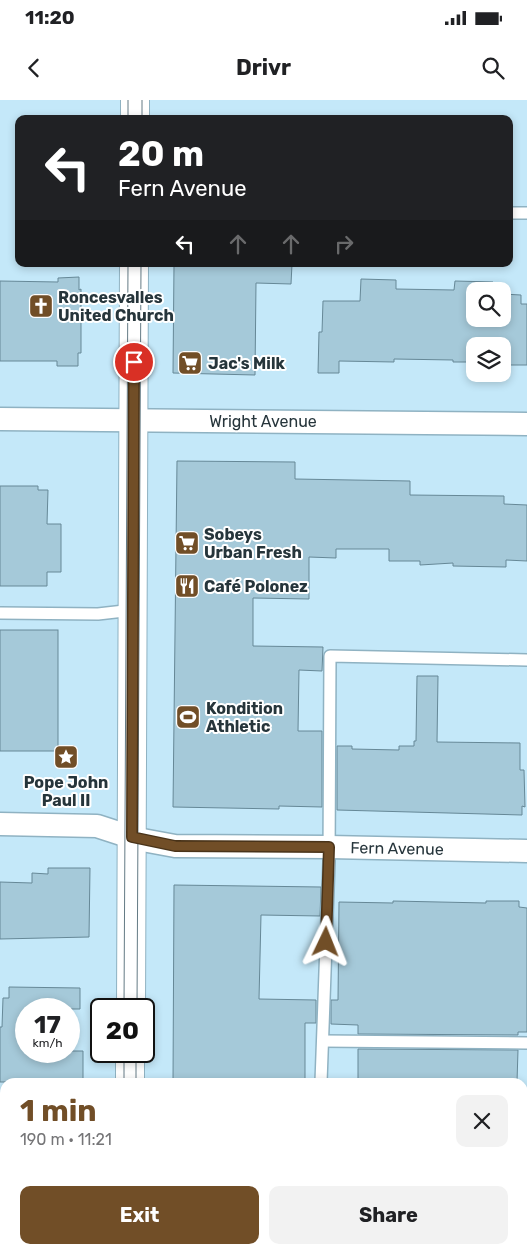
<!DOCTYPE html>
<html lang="en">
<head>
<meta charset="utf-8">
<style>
  :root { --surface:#fff; --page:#f2f2f2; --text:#202124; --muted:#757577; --accent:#714e27 }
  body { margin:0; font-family:Rubik,sans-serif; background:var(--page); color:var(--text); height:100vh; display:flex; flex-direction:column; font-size:19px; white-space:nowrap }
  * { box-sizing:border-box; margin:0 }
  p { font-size:16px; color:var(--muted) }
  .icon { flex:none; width:28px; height:28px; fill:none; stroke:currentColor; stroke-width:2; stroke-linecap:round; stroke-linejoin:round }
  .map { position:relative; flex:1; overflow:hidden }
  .side { position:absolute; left:0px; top:978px; width:528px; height:176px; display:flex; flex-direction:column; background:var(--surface); border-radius:15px 15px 0 0; box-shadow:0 2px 8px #0003 }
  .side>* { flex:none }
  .hud { position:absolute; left:15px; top:15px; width:498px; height:152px; border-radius:10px; box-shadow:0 2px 8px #0003; background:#202124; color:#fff; overflow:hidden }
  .fabs { position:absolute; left:466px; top:182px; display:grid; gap:10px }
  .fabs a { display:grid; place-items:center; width:45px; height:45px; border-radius:10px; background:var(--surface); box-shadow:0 2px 8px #0003; font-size:25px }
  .speed { position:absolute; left:15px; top:898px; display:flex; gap:10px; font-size:25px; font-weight:700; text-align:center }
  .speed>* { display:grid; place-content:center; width:65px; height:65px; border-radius:50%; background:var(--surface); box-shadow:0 2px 8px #0003; line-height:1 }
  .speed small { font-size:12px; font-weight:400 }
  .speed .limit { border:2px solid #111; border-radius:8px; background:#fff; color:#111 }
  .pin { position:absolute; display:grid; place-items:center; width:42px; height:42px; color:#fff; margin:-21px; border:2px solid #fff; border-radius:50%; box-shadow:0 1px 5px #0007 }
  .me { position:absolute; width:55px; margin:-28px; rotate:2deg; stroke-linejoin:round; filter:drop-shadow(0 0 4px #0008) }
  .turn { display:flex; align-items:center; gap:18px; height:105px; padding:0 20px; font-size:22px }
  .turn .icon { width:65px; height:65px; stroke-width:2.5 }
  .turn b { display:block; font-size:35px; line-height:42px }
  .lanes { display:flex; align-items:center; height:48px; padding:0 20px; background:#0003; justify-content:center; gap:25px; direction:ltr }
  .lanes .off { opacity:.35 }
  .round { display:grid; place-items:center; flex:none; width:52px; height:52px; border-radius:10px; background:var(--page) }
  .head { display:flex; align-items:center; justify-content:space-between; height:85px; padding:0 20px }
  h1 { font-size:30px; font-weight:700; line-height:38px; color:var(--accent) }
  .cta { display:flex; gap:10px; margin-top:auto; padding:10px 20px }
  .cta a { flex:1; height:58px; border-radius:10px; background:var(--accent); color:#fff; font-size:20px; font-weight:700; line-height:58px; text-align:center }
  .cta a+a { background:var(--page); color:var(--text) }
  .status { display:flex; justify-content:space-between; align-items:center; height:35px; padding:0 25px; background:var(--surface); direction:ltr }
  .status svg { height:14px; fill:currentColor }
  header { display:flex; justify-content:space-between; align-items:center; height:65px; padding:0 20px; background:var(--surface); font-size:22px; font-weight:700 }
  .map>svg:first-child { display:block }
  .building { fill:#a5c9d9; stroke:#668897 }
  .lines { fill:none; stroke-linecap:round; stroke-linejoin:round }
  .lane-casing { stroke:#8fb2c2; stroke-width:14 }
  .street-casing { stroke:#8fb2c2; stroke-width:25 }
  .secondary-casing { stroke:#8fb2c2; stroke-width:30 }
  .lane { stroke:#fff; stroke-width:11 }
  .street { stroke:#fff; stroke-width:22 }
  .secondary { stroke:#fff; stroke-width:28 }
  .tram { stroke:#647b85; stroke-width:1 }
  .route-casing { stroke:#493319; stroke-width:12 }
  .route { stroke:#714e27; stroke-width:9 }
  .labels { text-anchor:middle; stroke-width:4; stroke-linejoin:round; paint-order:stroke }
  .poi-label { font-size:16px; font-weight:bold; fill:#26353b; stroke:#fff; text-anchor:start }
  .street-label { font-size:16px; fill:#26353b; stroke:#fff }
</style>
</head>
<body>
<div class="status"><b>11:20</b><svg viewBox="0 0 49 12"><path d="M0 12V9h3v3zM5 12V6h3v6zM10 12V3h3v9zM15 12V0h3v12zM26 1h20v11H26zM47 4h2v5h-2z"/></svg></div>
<header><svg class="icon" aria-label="back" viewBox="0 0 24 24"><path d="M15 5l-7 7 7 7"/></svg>Drivr<svg class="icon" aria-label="search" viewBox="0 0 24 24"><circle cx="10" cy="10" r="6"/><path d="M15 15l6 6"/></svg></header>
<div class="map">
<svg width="527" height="1153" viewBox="0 0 527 1153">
  <rect width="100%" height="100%" fill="#c4e8f9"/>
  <!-- building -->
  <g class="building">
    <path d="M 174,164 L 292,164 L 291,184 L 256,183 L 255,275 L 173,273 Z"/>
    <path d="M 79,177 L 79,190 L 81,189 L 81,253 L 78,253 L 78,266 L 57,266 L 57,261 L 0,261 L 0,181 L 58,182 L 58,178 Z"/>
    <path d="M 361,179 L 396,180 L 396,189 L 454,190 L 455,181 L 493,182 L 493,191 L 475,191 L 475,219 L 502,219 L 502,194 L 521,195 L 521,204 L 527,204 L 527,265 L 504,265 L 502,246 L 475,246 L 475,262 L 453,262 L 453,260 L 394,259 L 394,262 L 339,261 L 339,273 L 318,273 L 319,232 L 322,232 L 323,201 L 360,201 Z"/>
    <path d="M 177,361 L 295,362 L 295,379 L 410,381 L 410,395 L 504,396 L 504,404 L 527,405 L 527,461 L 506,460 L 506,467 L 453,466 L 453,463 L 420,465 L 420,461 L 389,461 L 389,449 L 336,449 L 336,458 L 309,457 L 309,499 L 253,498 L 253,546 L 323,547 L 322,571 L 299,570 L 298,631 L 322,631 L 322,707 L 279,706 L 279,709 L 173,707 Z"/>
    <path d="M 0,386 L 38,386 L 38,390 L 48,390 L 47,424 L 61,424 L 61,472 L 47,472 L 47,486 L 0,486 Z"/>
    <rect x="0" y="530" width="58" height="121"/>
    <path d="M 417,576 L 438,576 L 437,642 L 520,643 L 520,670 L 524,670 L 525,707 L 522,706 L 522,715 L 337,710 L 337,646 L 352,646 L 352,649 L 399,650 L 399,646 L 414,646 L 414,641 L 416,641 Z"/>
    <path d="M 48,768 L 90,768 L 89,837 L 0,839 L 0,782 L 32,783 L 32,773 L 48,774 Z"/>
    <path d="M 174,785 L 321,787 L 320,816 L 261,815 L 259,899 L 316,900 L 316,923 L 305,923 L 305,982 L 173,982 Z"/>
    <path d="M 393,801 L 486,803 L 486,801 L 519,801 L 519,807 L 527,808 L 527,932 L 518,932 L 518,935 L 358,934 L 358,925 L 331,924 L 331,900 L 338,900 L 339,802 L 393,803 Z"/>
    <path d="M 9,887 L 80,888 L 80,909 L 26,909 L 26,951 L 83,951 L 83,982 L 0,982 L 0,927 L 2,927 L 3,898 L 9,898 Z"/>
    <path d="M 358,949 L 518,950 L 517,982 L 358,982 Z"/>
  </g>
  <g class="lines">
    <defs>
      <g id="lane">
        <path d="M 509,113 L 527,113"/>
        <path d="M 0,513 L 98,514 L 133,510"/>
        <path d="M 323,941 L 527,943"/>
        <path d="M 321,982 L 329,762 L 330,556 L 527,560"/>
      </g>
      <g id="street">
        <path d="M 0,319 L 527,324"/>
        <path d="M 0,724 L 97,726 L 137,739 L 175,746 L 329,747 L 527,751"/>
        <path d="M 0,1125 L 5,1125"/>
        <path d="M 522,1132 L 527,1132"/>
      </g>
      <g id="secondary">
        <path d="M 135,19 L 135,0"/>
        <path d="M 131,909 L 134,164"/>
        <path d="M 130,982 L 130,951"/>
        <path d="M 129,1153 L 129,1149"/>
      </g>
    </defs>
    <!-- lane casing -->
    <use href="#lane" class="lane-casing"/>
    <!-- street casing -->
    <use href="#street" class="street-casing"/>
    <!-- secondary casing -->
    <use href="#secondary" class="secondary-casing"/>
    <!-- lane -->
    <use href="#lane" class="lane"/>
    <!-- street -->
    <use href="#street" class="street"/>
    <!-- secondary -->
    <use href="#secondary" class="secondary"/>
    <!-- tram -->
    <g class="tram">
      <path d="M 128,19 L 128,0"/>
      <path d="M 142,19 L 142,0"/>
      <path d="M 124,909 L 128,164"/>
      <path d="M 137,909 L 141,164"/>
      <path d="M 124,982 L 124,951"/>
      <path d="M 136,982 L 136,951"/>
      <path d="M 123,1153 L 123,1149"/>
      <path d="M 136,1153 L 136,1149"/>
    </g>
  </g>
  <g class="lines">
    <defs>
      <path id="route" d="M 134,262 L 132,737 L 175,746 L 329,747 L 326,842"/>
    </defs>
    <!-- route casing -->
    <use href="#route" class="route-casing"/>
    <!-- route -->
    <use href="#route" class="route"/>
  </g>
  <!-- icons -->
  <defs>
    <symbol id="church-square" viewBox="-11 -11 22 22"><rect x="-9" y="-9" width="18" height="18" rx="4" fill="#714e27" stroke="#fff"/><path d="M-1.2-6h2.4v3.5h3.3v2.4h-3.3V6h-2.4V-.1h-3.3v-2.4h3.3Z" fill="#fff"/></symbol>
    <symbol id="supermarket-square" viewBox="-11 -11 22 22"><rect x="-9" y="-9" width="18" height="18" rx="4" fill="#714e27" stroke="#fff"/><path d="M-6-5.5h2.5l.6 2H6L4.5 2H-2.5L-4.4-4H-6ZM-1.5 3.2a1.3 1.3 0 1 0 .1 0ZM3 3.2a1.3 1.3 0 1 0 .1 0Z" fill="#fff"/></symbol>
    <symbol id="restaurant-square" viewBox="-11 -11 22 22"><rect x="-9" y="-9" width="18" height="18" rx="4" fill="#714e27" stroke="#fff"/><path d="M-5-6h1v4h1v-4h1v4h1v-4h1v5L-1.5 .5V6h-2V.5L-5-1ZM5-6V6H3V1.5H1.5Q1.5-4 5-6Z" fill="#fff"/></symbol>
    <symbol id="stadium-square" viewBox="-11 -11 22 22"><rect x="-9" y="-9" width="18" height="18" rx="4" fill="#714e27" stroke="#fff"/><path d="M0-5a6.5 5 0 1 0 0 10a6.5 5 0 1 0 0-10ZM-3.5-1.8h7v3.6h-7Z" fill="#fff"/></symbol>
    <symbol id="sight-square" viewBox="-11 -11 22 22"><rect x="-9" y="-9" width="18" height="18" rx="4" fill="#714e27" stroke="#fff"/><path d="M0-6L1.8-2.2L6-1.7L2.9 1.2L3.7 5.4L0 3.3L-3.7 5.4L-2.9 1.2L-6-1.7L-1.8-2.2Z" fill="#fff"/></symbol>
  </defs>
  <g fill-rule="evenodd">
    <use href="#church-square" x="27" y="192" width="28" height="28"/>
    <use href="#supermarket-square" x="176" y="249" width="28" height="28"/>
    <use href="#supermarket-square" x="173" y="429" width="28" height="28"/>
    <use href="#restaurant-square" x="173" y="472" width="28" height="28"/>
    <use href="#stadium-square" x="174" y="603" width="28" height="28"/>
    <use href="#sight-square" x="52" y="643" width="28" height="28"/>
  </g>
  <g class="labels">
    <!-- poi labels -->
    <g class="poi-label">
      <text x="58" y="203">Roncesvalles<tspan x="58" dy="18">United Church</tspan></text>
      <text x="208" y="269">Jac's Milk</text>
      <text x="204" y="440">Sobeys<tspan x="204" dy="18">Urban Fresh</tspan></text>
      <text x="204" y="492">Café Polonez</text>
      <text x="206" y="614">Kondition<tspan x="206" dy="18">Athletic</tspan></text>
      <text x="66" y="688" text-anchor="middle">Pope John<tspan x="66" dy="18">Paul II</tspan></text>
    </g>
    <!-- street labels -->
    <g class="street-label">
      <text x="263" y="327">Wright Avenue</text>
      <text transform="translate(397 748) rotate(1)" y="6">Fern Avenue</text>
    </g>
  </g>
</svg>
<div class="fabs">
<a><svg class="icon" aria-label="search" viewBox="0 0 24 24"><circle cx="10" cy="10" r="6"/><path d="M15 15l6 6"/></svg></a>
<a><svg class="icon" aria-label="layers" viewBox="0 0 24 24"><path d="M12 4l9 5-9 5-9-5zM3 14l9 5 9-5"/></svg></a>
</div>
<div class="speed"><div>17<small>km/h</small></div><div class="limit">20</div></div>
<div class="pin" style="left:134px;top:262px;background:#d93025"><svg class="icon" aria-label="arrive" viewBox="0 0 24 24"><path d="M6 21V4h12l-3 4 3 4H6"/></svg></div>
<svg class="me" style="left:326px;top:842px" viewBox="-20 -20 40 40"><path d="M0-17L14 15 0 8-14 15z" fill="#714e27" stroke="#fff" stroke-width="4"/></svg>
<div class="hud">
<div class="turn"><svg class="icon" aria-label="left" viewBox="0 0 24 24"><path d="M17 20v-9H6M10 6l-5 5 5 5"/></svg><div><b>20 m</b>Fern Avenue</div></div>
<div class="lanes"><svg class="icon" aria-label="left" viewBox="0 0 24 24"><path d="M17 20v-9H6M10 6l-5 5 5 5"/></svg><svg class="icon off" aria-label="ahead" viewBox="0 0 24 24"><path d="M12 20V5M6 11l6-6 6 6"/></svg><svg class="icon off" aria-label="ahead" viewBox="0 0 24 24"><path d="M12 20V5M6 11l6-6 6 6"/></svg><svg class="icon off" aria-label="right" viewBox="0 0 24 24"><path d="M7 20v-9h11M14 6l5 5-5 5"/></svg></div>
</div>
<section class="side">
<div class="head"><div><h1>1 min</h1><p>190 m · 11:21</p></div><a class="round"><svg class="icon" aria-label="close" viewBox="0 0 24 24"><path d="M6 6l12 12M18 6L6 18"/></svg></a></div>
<div class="cta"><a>Exit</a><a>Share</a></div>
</section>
</div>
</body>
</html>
